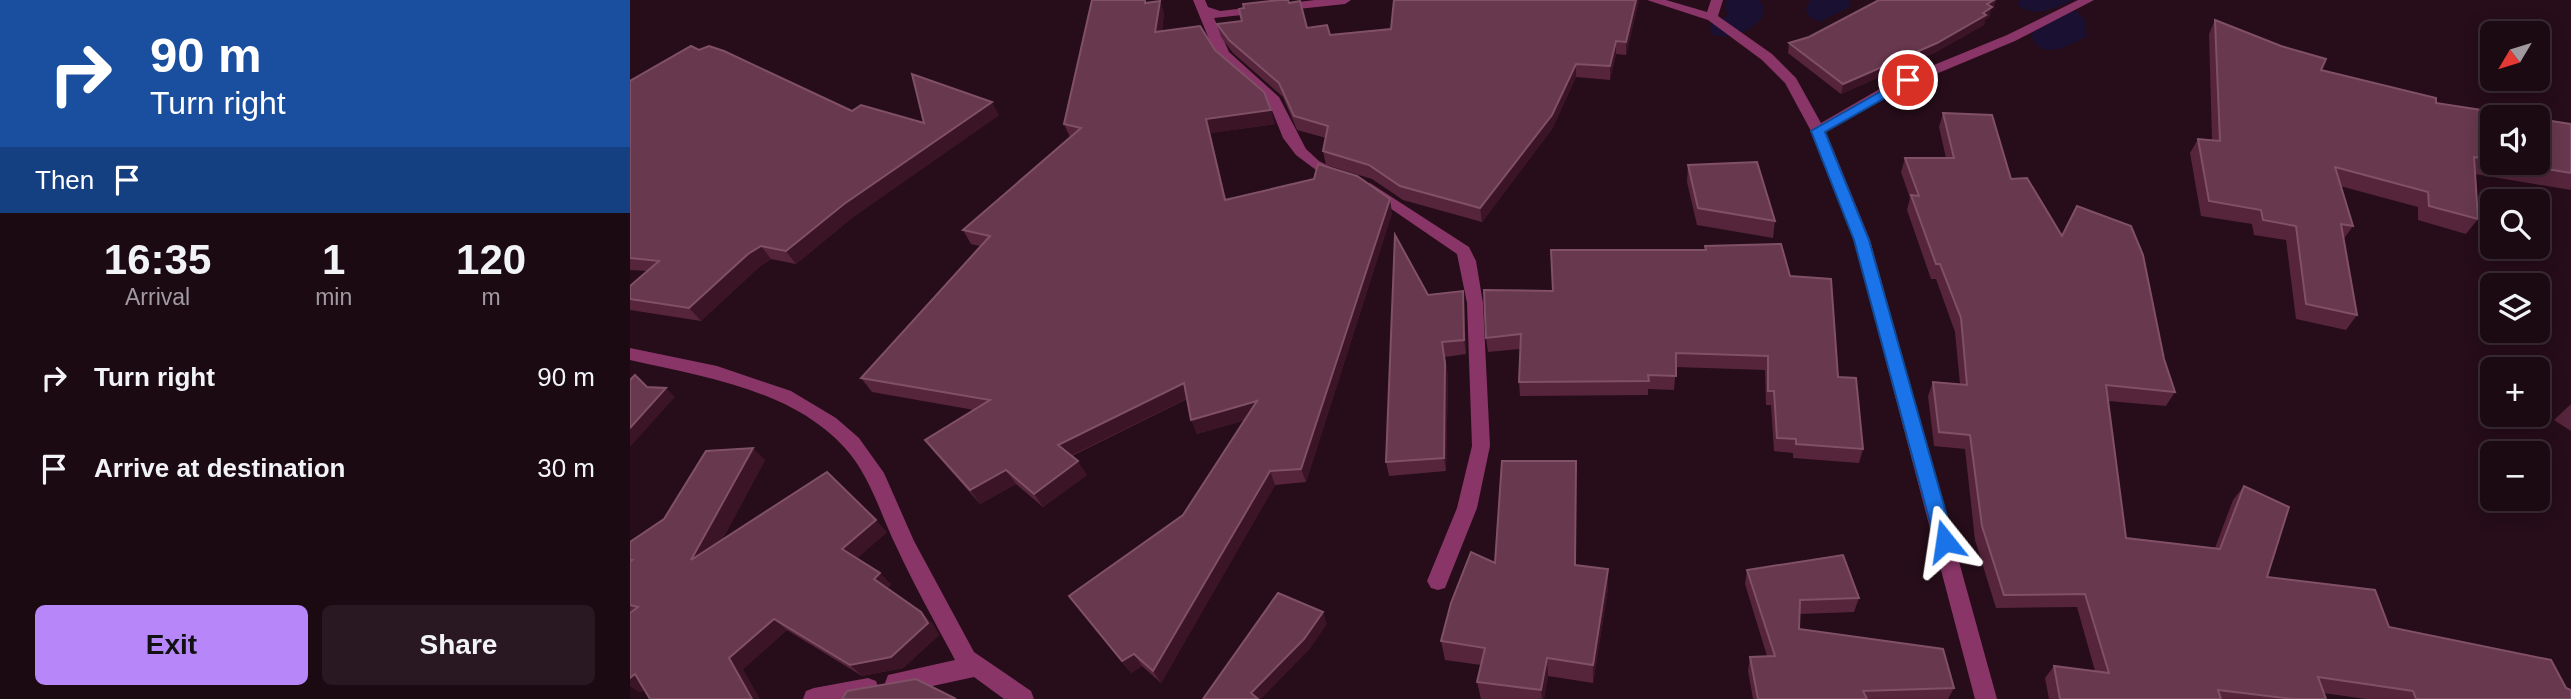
<!DOCTYPE html>
<html lang="en">
<head>
<meta charset="utf-8">
<style>
  :root { --surface:#1c0a13; --page:#291821; --text:#f1f3f6; --muted:#a09aa0; --line:#3a2b33; --accent:#b786f9 }
  body { margin:0; font-family:Helvetica,sans-serif; background:var(--page); color:var(--text); height:100vh; display:flex; flex-direction:column; font-size:26px; white-space:nowrap }
  * { box-sizing:border-box; margin:0 }
  p { font-size:23px; color:var(--muted) }
  .icon { flex:none; width:38px; height:38px; fill:none; stroke:currentColor; stroke-width:2; stroke-linecap:round; stroke-linejoin:round }
  .map { position:relative; flex:1; overflow:hidden }
  .drawer { display:flex; flex-direction:column; background:var(--surface); width:630px }
  .drawer>* { flex:none }
  .guide { background:#1a4fa0; color:#fff; overflow:hidden }
  .needle { width:46px; rotate:232deg }
  .buttons { position:absolute; left:1850px; top:21px; display:grid; gap:14px }
  .buttons a { display:grid; place-items:center; width:70px; height:70px; border-radius:10px; background:var(--surface); box-shadow:0 4px 18px #0003,0 0 0 2px var(--line); font-size:35px }
  .pin { position:absolute; display:grid; place-items:center; width:60px; height:60px; color:#fff; margin:-30px; border:4px solid #fff; border-radius:50%; box-shadow:0 2px 7px #0007 }
  .me { position:absolute; width:77px; margin:-38px; rotate:345deg; stroke-linejoin:round; filter:drop-shadow(0 0 5px #0008) }
  .turn { display:flex; align-items:center; gap:24px; height:147px; padding:0 35px; font-size:32px }
  .turn .icon { width:91px; height:91px; stroke-width:2.5 }
  .turn b { display:block; font-size:49px; line-height:60px }
  .then { display:flex; align-items:center; height:66px; padding:0 35px; background:#0003; gap:14px; font-size:26px }
  .eta { display:flex; justify-content:space-evenly; align-items:center; height:119px; text-align:center }
  .eta b { font-size:42px; font-weight:600; line-height:49px }
  .cta { display:flex; gap:14px; margin-top:auto; padding:14px 35px }
  .cta a { flex:1; height:80px; border-radius:10px; background:var(--accent); color:#111; font-size:28px; font-weight:600; line-height:80px; text-align:center }
  .cta a+a { background:var(--page); color:var(--text) }
  ul { padding:0; list-style:none }
  li { display:flex; align-items:center; gap:21px; height:91px; padding:0 35px }
  li div { flex:1 }
  li b { display:block; font-size:26px }
  li em { font-style:normal }
  main { display:flex; flex:1; min-height:0 }
  .map>svg:first-child { display:block }
  .green { fill:#1a1031 }
  .lines { fill:none; stroke-linecap:round; stroke-linejoin:round }
  .minor { fill:#893568; fill-rule:evenodd }
  .wall { fill:#56253b }
  .shaded-wall { fill:#3b1426 }
  .building { fill:#68384e; stroke:#805066; stroke-width:2 }
  .route { fill:#1a73e8; stroke:#114b97; stroke-width:2 }
</style>
</head>
<body>
<main>
<section class="drawer">
<div class="guide">
<div class="turn"><svg class="icon" aria-label="right" viewBox="0 0 24 24"><path d="M7 20v-9h11M14 6l5 5-5 5"/></svg><div><b>90 m</b>Turn right</div></div>
<div class="then">Then<svg class="icon" aria-label="arrive" viewBox="0 0 24 24"><path d="M6 21V4h12l-3 4 3 4H6"/></svg></div>
</div>
<div class="eta">
<div><b>16:35</b><p>Arrival</p></div>
<div><b>1</b><p>min</p></div>
<div><b>120</b><p>m</p></div>
</div>
<ul>
<li><svg class="icon" aria-label="right" viewBox="0 0 24 24"><path d="M7 20v-9h11M14 6l5 5-5 5"/></svg><div><b>Turn right</b></div><em>90 m</em></li>
<li><svg class="icon" aria-label="arrive" viewBox="0 0 24 24"><path d="M6 21V4h12l-3 4 3 4H6"/></svg><div><b>Arrive at destination</b></div><em>30 m</em></li>
</ul>
<div class="cta"><a>Exit</a><a>Share</a></div>
</section>
<div class="map">
<svg width="1941" height="699" viewBox="0 0 1941 699">
  <rect width="100%" height="100%" fill="#260d19"/>
  <!-- green -->
  <g class="green">
    <path d="M 1098,0 L 1129,0 L 1134,6 L 1132,19 C 1113,33 1105,41 1081,34 L 1080,25 L 1097,16 L 1095,2 Z"/>
    <path d="M 1180,0 L 1219,0 L 1221,6 L 1190,22 L 1178,16 L 1176,9 Z"/>
    <path d="M 1443,0 C 1426,8 1404,19 1388,5 L 1389,0 Z"/>
    <path d="M 1447,11 L 1455,20 L 1457,36 C 1440,45 1411,63 1401,35 L 1415,15 Z"/>
  </g>
  <g class="lines">
    <!-- minor -->
    <g class="minor">
      <path d="M 563,0 L 575,0 L 578,7 L 590,11 L 685,0 L 721,0 L 715,4 L 584,18 L 599,52 L 649,97 L 676,149 L 689,161 L 712,173 L 714,176 L 712,179 L 707,181 L 694,176 L 666,155 L 653,138 L 639,103 L 598,66 L 581,44 Z"/>
      <path d="M 1017,0 L 1036,0 L 1077,12 L 1081,0 L 1093,0 L 1088,16 L 1142,54 L 1166,78 L 1191,123 L 1260,83 L 1377,35 L 1448,0 L 1464,0 L 1385,41 L 1270,89 L 1196,132 L 1240,240 L 1367,699 L 1345,699 L 1224,240 L 1181,131 L 1155,83 L 1132,60 L 1078,20 Z"/>
      <path d="M 740,183 L 839,247 L 846,261 L 853,303 L 860,446 L 847,508 L 815,588 L 808,590 L 801,588 L 797,581 L 827,508 L 842,446 L 837,303 L 827,254 L 735,191 L 732,188 Z"/>
      <path d="M 0,348 L 87,366 L 161,391 L 206,418 L 229,438 L 254,473 L 284,541 L 344,652 L 401,691 L 404,699 L 374,699 L 344,677 L 266,694 L 258,691 L 255,683 L 258,675 L 325,660 C 305,622 284,585 266,546 C 250,513 240,475 214,447 C 160,389 74,377 0,360 Z"/>
      <path d="M 238,678 L 246,681 L 249,689 L 246,697 L 240,699 L 173,699 L 176,691 L 184,688 Z"/>
    </g>
  </g>
  <!-- wall -->
  <g class="wall">
    <path d="M 522,0 L 521,2 L 530,1 L 534,14 L 532,31 L 585,50 L 645,124 L 580,133 L 596,199 L 762,213 L 676,482 L 645,485 L 531,683 L 512,666 L 501,673 L 439,596 L 553,515 L 615,420 L 567,434 L 557,399 L 442,456 L 457,475 L 413,507 L 386,484 L 350,504 L 305,453 L 295,440 L 344,410 L 242,392 L 231,378 L 350,246 L 341,244 L 333,230 L 440,137 L 434,124 Z"/>
    <path d="M 764,0 L 1009,0 L 996,55 L 986,54 L 980,80 L 946,77 L 922,129 L 852,222 L 773,200 L 742,179 L 696,165 L 693,151 L 696,138 L 667,130 L 653,97 L 603,53 L 591,37 L 587,24 L 612,21 L 659,3 L 677,28 L 700,35 L 761,29 Z"/>
    <path d="M 1364,8 L 1361,9 L 1359,17 L 1355,19 L 1354,25 L 1304,53 L 1211,94 L 1158,53 L 1159,43 Z"/>
    <path d="M 1585,20 L 1691,70 L 1806,103 L 1862,117 L 1862,163 L 1908,163 L 1941,124 L 1941,190 L 1845,174 L 1848,219 L 1836,234 L 1788,220 L 1788,207 L 1710,186 L 1723,226 L 1713,240 L 1727,315 L 1716,330 L 1666,319 L 1656,240 L 1624,235 L 1622,224 L 1571,216 L 1560,153 L 1568,139 L 1582,140 L 1579,34 Z"/>
    <path d="M 69,50 L 222,111 L 294,123 L 369,115 L 223,217 L 166,264 L 141,259 L 129,267 L 71,321 L 0,310 L 0,286 L 17,271 L 0,270 L 0,81 Z"/>
    <path d="M 1313,113 L 1381,179 L 1432,236 L 1534,359 L 1545,392 L 1536,406 L 1478,401 L 1496,538 L 1585,548 L 1603,500 L 1614,486 L 1637,577 L 1759,627 L 1941,699 L 1736,699 L 1693,693 L 1696,699 L 1419,699 L 1415,678 L 1424,666 L 1465,671 L 1447,607 L 1366,608 L 1345,540 L 1335,449 L 1304,446 L 1298,396 L 1303,382 L 1330,384 L 1325,332 L 1306,279 L 1301,279 L 1277,210 L 1280,198 L 1271,172 L 1275,158 L 1316,158 L 1309,127 Z"/>
    <path d="M 1058,165 L 1145,221 L 1143,238 L 1067,225 L 1057,182 Z"/>
    <path d="M 1075,246 L 1160,276 L 1208,377 L 1233,449 L 1229,463 L 1163,458 L 1163,453 L 1144,451 L 1141,405 L 1136,405 L 1135,370 L 1046,367 L 1044,390 L 1018,389 L 1018,395 L 890,396 L 889,382 L 890,349 L 858,352 L 856,338 L 923,291 L 1075,250 Z"/>
    <path d="M 798,295 L 834,305 L 836,354 L 815,357 L 818,377 L 816,471 L 759,476 L 756,462 Z"/>
    <path d="M 1941,404 L 1941,431 L 1924,420 Z"/>
    <path d="M 135,460 L 92,540 L 257,532 L 227,558 L 261,584 L 257,588 L 302,623 L 309,635 L 273,668 L 232,676 L 157,630 L 113,669 L 14,690 L 10,692 L 0,686 L 0,542 L 34,519 Z"/>
    <path d="M 946,481 L 946,565 L 978,588 L 963,683 L 918,676 L 914,699 L 851,699 L 847,682 L 851,665 L 815,660 L 811,641 L 865,563 Z"/>
    <path d="M 1117,570 L 1229,598 L 1224,612 L 1170,614 L 1169,629 L 1324,688 L 1318,699 L 1123,699 L 1118,671 L 1120,657 L 1137,656 L 1115,584 Z"/>
  </g>
  <!-- shaded-wall -->
  <g class="shaded-wall">
    <path d="M 1006,0 L 1009,0 L 996,55 L 996,42 Z"/>
    <path d="M 1364,0 L 1366,0 L 1364,8 L 1361,9 L 1359,17 L 1355,19 L 1354,25 L 1304,53 L 1211,94 L 1213,84 L 1353,13 L 1357,4 Z"/>
    <path d="M 530,1 L 534,14 L 530,45 L 525,32 Z"/>
    <path d="M 986,41 L 986,54 L 980,80 L 980,66 Z"/>
    <path d="M 946,64 L 946,77 L 922,129 L 852,222 L 850,208 Z"/>
    <path d="M 362,102 L 369,115 L 223,217 L 166,264 L 156,251 L 214,204 Z"/>
    <path d="M 641,110 L 645,124 L 580,133 L 600,214 L 595,200 L 576,119 Z"/>
    <path d="M 760,199 L 762,213 L 676,482 L 671,469 Z"/>
    <path d="M 131,246 L 141,259 L 129,267 L 71,321 L 59,308 L 118,254 Z"/>
    <path d="M 833,291 L 834,305 L 836,354 L 834,340 Z"/>
    <path d="M 812,342 L 818,377 L 816,471 L 814,458 Z"/>
    <path d="M 554,383 L 560,397 L 436,458 L 428,445 Z"/>
    <path d="M 36,388 L 45,397 L 0,447 L 0,428 Z"/>
    <path d="M 627,401 L 632,415 L 567,434 L 561,420 Z"/>
    <path d="M 123,448 L 135,460 L 75,572 L 61,560 Z"/>
    <path d="M 448,461 L 457,475 L 413,507 L 404,494 Z"/>
    <path d="M 376,470 L 386,484 L 350,504 L 340,490 Z"/>
    <path d="M 640,471 L 645,485 L 531,683 L 523,671 Z"/>
    <path d="M 246,520 L 257,532 L 224,561 L 212,549 Z"/>
    <path d="M 978,569 L 978,588 L 963,683 L 963,665 Z"/>
    <path d="M 250,573 L 261,584 L 255,590 L 244,579 Z"/>
    <path d="M 291,612 L 302,623 L 309,635 L 273,668 L 232,676 L 220,665 Z"/>
    <path d="M 693,612 L 697,624 L 679,650 L 631,699 L 624,699 L 621,693 Z"/>
    <path d="M 144,619 L 157,630 L 113,669 L 130,699 L 122,699 L 99,658 Z"/>
    <path d="M 504,654 L 512,666 L 501,673 L 492,661 Z"/>
    <path d="M 917,658 L 918,676 L 914,699 L 912,699 L 911,690 Z"/>
    <path d="M 5,674 L 21,685 L 10,692 L 0,686 L 0,678 Z"/>
  </g>
  <!-- building -->
  <g class="building">
    <path d="M 462,0 L 515,0 L 515,3 L 530,1 L 525,32 L 570,26 L 585,50 L 634,92 L 641,110 L 576,119 L 595,200 L 684,179 L 688,164 L 727,176 L 760,199 L 671,469 L 640,471 L 523,671 L 504,654 L 492,661 L 439,596 L 553,515 L 627,401 L 561,420 L 554,383 L 428,445 L 448,461 L 404,494 L 376,470 L 340,490 L 295,440 L 360,400 L 231,378 L 360,236 L 333,230 L 451,128 L 434,124 Z"/>
    <path d="M 650,0 L 658,0 L 659,3 L 670,1 L 677,28 L 697,25 L 700,35 L 761,29 L 764,0 L 1006,0 L 996,42 L 986,41 L 980,66 L 946,64 L 922,115 L 850,208 L 770,186 L 739,165 L 693,151 L 698,126 L 664,116 L 649,83 L 599,40 L 587,24 L 612,21 L 609,9 L 614,8 L 613,4 Z"/>
    <path d="M 1249,0 L 1364,0 L 1357,4 L 1362,7 L 1353,13 L 1356,15 L 1307,43 L 1213,84 L 1159,43 L 1179,37 Z"/>
    <path d="M 1585,20 L 1651,46 L 1696,59 L 1691,70 L 1806,98 L 1806,103 L 1897,117 L 1862,117 L 1862,160 L 1844,157 L 1848,219 L 1799,206 L 1798,192 L 1705,167 L 1723,226 L 1711,224 L 1727,315 L 1676,304 L 1666,226 L 1633,220 L 1631,210 L 1579,201 L 1568,139 L 1590,141 Z"/>
    <path d="M 61,46 L 69,50 L 79,46 L 94,51 L 222,111 L 231,105 L 294,123 L 282,74 L 362,102 L 214,204 L 156,251 L 131,246 L 118,254 L 59,308 L 0,299 L 0,286 L 29,261 L 0,258 L 0,81 Z"/>
    <path d="M 1313,113 L 1362,115 L 1381,179 L 1397,178 L 1432,236 L 1447,206 L 1501,226 L 1513,255 L 1534,359 L 1545,392 L 1476,385 L 1496,538 L 1590,549 L 1614,486 L 1659,507 L 1637,577 L 1745,590 L 1759,627 L 1921,660 L 1936,688 L 1941,690 L 1941,699 L 1786,699 L 1783,691 L 1688,677 L 1696,699 L 1663,699 L 1588,690 L 1591,699 L 1430,699 L 1424,666 L 1479,673 L 1455,594 L 1374,595 L 1352,526 L 1340,435 L 1309,432 L 1303,382 L 1337,385 L 1331,318 L 1310,264 L 1306,264 L 1281,195 L 1289,196 L 1275,158 L 1324,158 Z"/>
    <path d="M 1908,119 L 1941,124 L 1941,173 L 1878,163 L 1908,163 Z"/>
    <path d="M 1127,162 L 1145,221 L 1068,208 L 1058,165 Z"/>
    <path d="M 765,235 L 798,295 L 833,291 L 834,340 L 812,342 L 815,363 L 814,458 L 756,462 Z"/>
    <path d="M 1151,244 L 1160,276 L 1201,279 L 1208,377 L 1226,378 L 1233,449 L 1166,444 L 1166,439 L 1147,438 L 1144,391 L 1138,391 L 1138,356 L 1046,353 L 1046,376 L 1018,375 L 1019,381 L 889,382 L 891,334 L 856,338 L 854,290 L 923,291 L 921,250 L 1076,250 L 1075,246 Z"/>
    <path d="M 5,375 L 17,387 L 36,388 L 0,428 L 0,380 Z"/>
    <path d="M 123,448 L 61,560 L 197,472 L 246,520 L 212,549 L 250,573 L 244,579 L 291,612 L 298,623 L 261,657 L 220,665 L 144,619 L 99,658 L 122,699 L 20,699 L 5,674 L 0,678 L 0,613 L 8,607 L 0,605 L 0,562 L 2,560 L 0,560 L 0,542 L 34,519 L 76,451 Z"/>
    <path d="M 872,461 L 946,461 L 945,565 L 978,569 L 963,665 L 917,658 L 911,690 L 847,682 L 855,648 L 811,641 L 821,603 L 841,552 L 865,563 Z"/>
    <path d="M 1213,555 L 1229,598 L 1170,600 L 1169,629 L 1313,649 L 1324,688 L 1233,691 L 1237,699 L 1128,699 L 1120,657 L 1145,656 L 1117,570 Z"/>
    <path d="M 648,593 L 693,612 L 674,639 L 621,693 L 628,699 L 573,699 Z"/>
    <path d="M 286,679 L 326,699 L 212,699 L 217,691 Z"/>
  </g>
  <!-- route -->
  <path class="route" d="M 1278,76 L 1284,80 L 1283,82 L 1195,132 L 1239,240 L 1324,541 L 1321,547 L 1315,549 L 1308,547 L 1305,541 L 1224,240 L 1181,131 Z"/>
</svg>
<div class="buttons">
<a><svg class="needle" viewBox="-14 -14 28 28"><path d="M0-13l5 13h-10z" fill="#e53935"/><path d="M0 13l5-13h-10z" fill="#a09aa0"/></svg></a>
<a><svg class="icon" aria-label="sound" viewBox="0 0 24 24"><path d="M4 9h4l5-4v14l-5-4H4zM17 9q2 3 0 6"/></svg></a>
<a><svg class="icon" aria-label="search" viewBox="0 0 24 24"><circle cx="10" cy="10" r="6"/><path d="M15 15l6 6"/></svg></a>
<a><svg class="icon" aria-label="layers" viewBox="0 0 24 24"><path d="M12 4l9 5-9 5-9-5zM3 14l9 5 9-5"/></svg></a>
<a>+</a>
<a>−</a>
</div>
<div class="pin" style="left:1278px;top:80px;background:#d93025"><svg class="icon" aria-label="arrive" viewBox="0 0 24 24"><path d="M6 21V4h12l-3 4 3 4H6"/></svg></div>
<svg class="me" style="left:1315px;top:541px" viewBox="-20 -20 40 40"><path d="M0-17L14 15 0 8-14 15z" fill="#1a73e8" stroke="#fff" stroke-width="4"/></svg>
</div>
</main>
</body>
</html>
